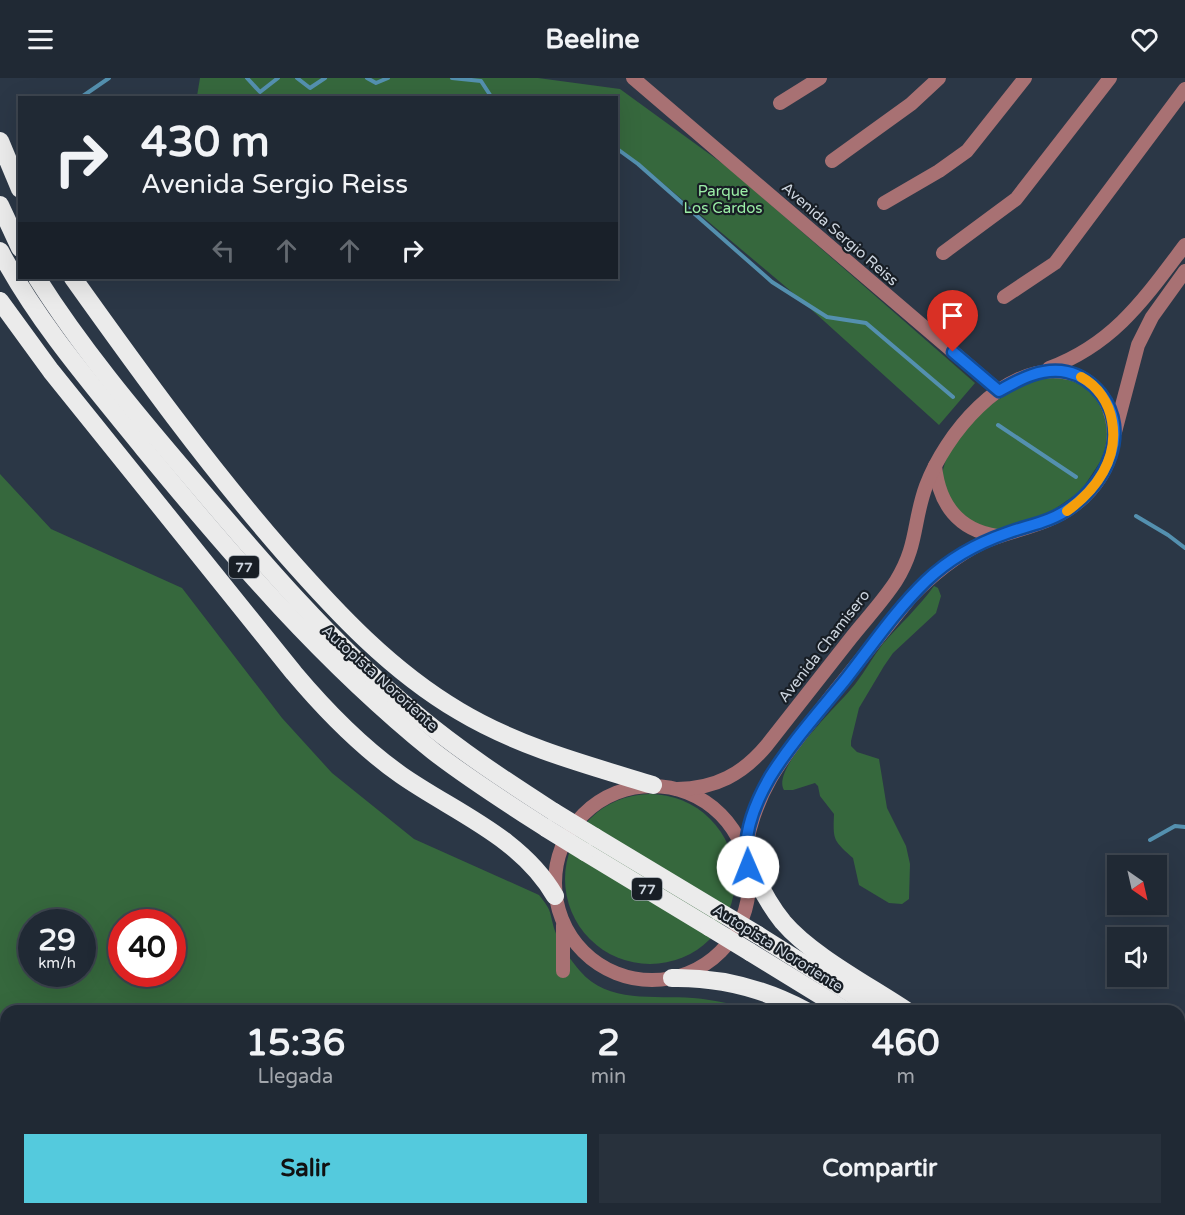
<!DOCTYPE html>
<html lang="es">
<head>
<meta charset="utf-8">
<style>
  :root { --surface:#202934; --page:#28313c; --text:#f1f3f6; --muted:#a2a6ac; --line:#3d454f; --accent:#54cadd }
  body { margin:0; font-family:"Varela Round",sans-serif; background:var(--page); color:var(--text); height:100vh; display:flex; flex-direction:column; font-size:22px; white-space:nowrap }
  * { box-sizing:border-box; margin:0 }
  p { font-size:20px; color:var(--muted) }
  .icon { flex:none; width:33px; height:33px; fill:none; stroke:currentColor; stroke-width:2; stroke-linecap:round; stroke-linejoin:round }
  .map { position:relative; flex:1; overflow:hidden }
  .drawer { position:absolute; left:0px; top:927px; width:1185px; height:210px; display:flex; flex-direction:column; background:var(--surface); border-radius:18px 18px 0 0; box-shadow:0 6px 24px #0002,0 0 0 2px var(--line) }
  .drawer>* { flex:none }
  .banner { position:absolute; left:18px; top:18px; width:600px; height:183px; border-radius:0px; box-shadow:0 6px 24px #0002,0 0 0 2px var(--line); background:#202934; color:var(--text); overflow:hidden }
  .needle { width:39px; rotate:146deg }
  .fabs { position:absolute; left:1107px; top:777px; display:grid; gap:12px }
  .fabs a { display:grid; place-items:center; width:60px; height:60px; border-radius:0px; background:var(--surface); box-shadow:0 6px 24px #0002,0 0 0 2px var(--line); font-size:30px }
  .speed { position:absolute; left:18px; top:831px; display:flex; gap:12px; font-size:30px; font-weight:700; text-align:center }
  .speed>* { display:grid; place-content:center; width:78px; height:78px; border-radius:50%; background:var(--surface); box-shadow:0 6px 24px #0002,0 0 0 2px var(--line); line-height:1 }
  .speed small { font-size:15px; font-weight:400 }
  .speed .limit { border:9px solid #d22; background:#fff; color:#111 }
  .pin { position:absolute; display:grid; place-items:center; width:51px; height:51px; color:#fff; margin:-62px -26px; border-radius:50% 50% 50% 0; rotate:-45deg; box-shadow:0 0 6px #0007 }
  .pin .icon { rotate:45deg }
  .me { position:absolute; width:66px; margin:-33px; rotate:359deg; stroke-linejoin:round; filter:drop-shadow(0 0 4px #0008) }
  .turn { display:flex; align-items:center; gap:21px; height:126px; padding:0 24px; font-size:27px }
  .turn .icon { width:78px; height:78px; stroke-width:2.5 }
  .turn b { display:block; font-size:42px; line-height:51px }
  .lanes { display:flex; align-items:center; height:57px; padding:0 24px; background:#0003; justify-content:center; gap:30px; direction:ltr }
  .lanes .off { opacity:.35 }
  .eta { display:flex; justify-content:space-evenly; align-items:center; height:102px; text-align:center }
  .eta b { font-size:36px; font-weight:700; line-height:42px }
  .cta { display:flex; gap:12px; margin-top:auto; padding:12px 24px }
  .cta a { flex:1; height:69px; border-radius:0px; background:var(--accent); color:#111; font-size:24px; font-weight:700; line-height:69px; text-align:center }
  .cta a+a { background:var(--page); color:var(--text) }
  header { display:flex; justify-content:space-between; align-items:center; height:78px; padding:0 24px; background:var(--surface); font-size:27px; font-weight:700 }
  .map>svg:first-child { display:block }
  .green { fill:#36683d; fill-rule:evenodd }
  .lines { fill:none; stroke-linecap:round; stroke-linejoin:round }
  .stream { stroke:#5490af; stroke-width:4 }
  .minor { stroke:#a87173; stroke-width:14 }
  .highway { stroke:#ebebeb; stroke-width:18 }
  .highway-bridge { stroke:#ebebeb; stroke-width:18 }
  .route-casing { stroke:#114b97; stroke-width:15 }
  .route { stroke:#1a73e8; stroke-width:10 }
  .slow { stroke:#f59e0b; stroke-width:10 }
  .labels { text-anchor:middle; stroke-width:4.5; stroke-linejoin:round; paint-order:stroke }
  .shield { fill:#181e25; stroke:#979ea7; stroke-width:1.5 }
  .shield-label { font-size:14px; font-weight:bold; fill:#cdd5df }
  .park-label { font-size:15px; fill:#9beea6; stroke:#181e25 }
  .street-label { font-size:15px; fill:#cdd5df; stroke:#181e25 }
</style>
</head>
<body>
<header><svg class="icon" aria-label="menu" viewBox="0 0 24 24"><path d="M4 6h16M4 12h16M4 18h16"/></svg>Beeline<svg class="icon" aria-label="heart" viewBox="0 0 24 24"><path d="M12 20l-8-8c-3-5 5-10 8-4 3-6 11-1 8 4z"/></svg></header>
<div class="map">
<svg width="1185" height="1137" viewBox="0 0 1185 1137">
  <rect width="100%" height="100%" fill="#2b3746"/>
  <!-- green -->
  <g class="green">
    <path d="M 200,0 L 538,0 L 620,11 L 730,91 L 975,305 L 939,347 L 793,215 L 640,86 L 617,72 L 616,20 L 209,20 L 197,18 Z"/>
    <path d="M 1045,299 L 1071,301 L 1087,309 L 1102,327 L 1110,359 L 1100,384 L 1081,413 L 1049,435 L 997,452 L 967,443 L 949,423 L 942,395 L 949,371 L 983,333 L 996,323 L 1024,306 Z"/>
    <path d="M 0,396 L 51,451 L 182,510 L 282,640 L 332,695 L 414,761 L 539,817 C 553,834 549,834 555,853 C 560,868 570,881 580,893 C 608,926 654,917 693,920 C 715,922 735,926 756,933 L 6,933 L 6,1131 L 980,1131 L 984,1137 L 0,1137 ZM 32,844 L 82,844 L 82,896 L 32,896 ZM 122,844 L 172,844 L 172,896 L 122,896 Z"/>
    <path d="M 934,508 L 938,510 L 941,518 L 936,535 L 893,575 L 884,588 L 859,630 L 851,663 L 851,668 L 857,674 L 879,681 L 887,730 L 906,768 L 910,786 L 909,821 L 902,826 L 889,825 L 859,807 L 853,780 C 833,762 833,762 834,736 L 820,718 L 818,708 L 815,705 L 793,712 L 784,712 C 770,690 843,623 856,605 C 865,593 873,579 882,567 C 899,547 919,529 934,508 Z"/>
    <circle cx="650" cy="801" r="85"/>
  </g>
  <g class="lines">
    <!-- stream -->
    <g class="stream">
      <path d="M 247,0 L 260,14 L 278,0"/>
      <path d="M 297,0 L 310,10 L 325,0"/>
      <path d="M 367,0 L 376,5 L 388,0"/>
      <path d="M 452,0 L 481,3 L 492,20"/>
      <path d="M 80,20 L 109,0"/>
      <path d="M 616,70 L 638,86 L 772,204 L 827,239 L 866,245 L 953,319"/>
      <path d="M 998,347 L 1076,399"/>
      <path d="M 1136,438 L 1168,457 L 1185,470"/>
      <path d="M 1150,762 L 1175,748 L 1185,749"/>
      <path d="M 0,1084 L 6,1081"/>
    </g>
    <!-- minor -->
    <g class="minor">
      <path d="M 633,0 L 999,313"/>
      <path d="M 780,25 L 820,0"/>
      <path d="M 832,83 L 911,26 L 939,0"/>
      <path d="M 884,125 L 939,93 L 967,73 L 1025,0"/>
      <path d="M 943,175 L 1016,121 L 1110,0"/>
      <path d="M 1004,219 L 1055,185 L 1185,11"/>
      <path d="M 1049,290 C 1114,266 1145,220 1185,167"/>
      <path d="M 1115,354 L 1138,267 L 1152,239 L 1185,193"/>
      <path d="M 935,388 C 939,426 958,452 997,458"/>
      <circle cx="652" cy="805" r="97"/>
      <path d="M 677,711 C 715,711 743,696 767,667 C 795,631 823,596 851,560 C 866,541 883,523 896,503 C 918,468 913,443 926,408 C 945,357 1002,286 1063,294 C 1082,296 1097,308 1106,324 C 1129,370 1097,419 1055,439 C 1031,451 1005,454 982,465 C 954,479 932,497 910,520 C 884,552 858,585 832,617 C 791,670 755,706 745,775"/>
      <path d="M 563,893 L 563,847"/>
    </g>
    <!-- highway -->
    <g class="highway">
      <path d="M 0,63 L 20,111"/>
      <path d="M 0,127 L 20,170"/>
      <path d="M 0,173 C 38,245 93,308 144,371 C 233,479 324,585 433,673 C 469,701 507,725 546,750"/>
      <path d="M 37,200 C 80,268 133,332 186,394 C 258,479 331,565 417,637 C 460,673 506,703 554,734"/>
      <path d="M 73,200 C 140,294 208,388 285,476 C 337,535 391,593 459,633 C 519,669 587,687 653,707"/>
      <path d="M 0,223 L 51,293 L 294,595 C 326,633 360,668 401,697 C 454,734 521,759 555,818"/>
      <path d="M 595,759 L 718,833"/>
      <path d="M 585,774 L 709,849"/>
      <path d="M 745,775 C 755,800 766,823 783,844 C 812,878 870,908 907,933"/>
      <path d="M 758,857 L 879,933"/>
      <path d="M 750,874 L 846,933"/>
      <path d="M 672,900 C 720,899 763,910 806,933"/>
      <path d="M 1075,1131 L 1081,1137"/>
      <path d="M 1099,1131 L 1104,1137"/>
      <path d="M 1123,1131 L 1129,1137"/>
    </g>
    <!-- highway-bridge -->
    <g class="highway-bridge">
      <path d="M 554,734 L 595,759"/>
      <path d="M 546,750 L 585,774"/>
      <path d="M 718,833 L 758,857"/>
      <path d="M 709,849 L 750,874"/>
    </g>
  </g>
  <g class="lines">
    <defs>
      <path id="route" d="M 748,789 C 741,759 755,725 770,699 C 791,665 819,634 845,602 C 871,569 895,533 926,503 C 948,482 978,465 1007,455 C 1029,447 1051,444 1070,430 C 1106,405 1131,355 1101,316 C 1092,305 1081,297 1067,294 C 1042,289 1020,301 999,313 L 953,274"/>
    </defs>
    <!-- route casing -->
    <use href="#route" class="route-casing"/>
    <!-- route -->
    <use href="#route" class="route"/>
    <!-- slow -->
    <path class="slow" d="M 1067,433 C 1096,412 1119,381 1112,343 C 1109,325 1098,308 1081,299"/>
  </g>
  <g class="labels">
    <!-- shield labels -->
    <g class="shield">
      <rect x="229" y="478" width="30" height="22" rx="4.5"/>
      <rect x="632" y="800" width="30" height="22" rx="4.5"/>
    </g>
    <g class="shield-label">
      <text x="244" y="494">77</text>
      <text x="647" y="816">77</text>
    </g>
    <!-- park labels -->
    <g class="park-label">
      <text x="723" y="118">Parque<tspan x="723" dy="17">Los Cardos</tspan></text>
    </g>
    <!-- street labels -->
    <g class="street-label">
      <text transform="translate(840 156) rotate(41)" y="5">Avenida Sergio Reiss</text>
      <text transform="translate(824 568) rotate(-52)" y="5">Avenida Chamisero</text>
      <text transform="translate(380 600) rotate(42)" y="5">Autopista Nororiente</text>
      <text transform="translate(778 870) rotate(32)" y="5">Autopista Nororiente</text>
    </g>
  </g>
</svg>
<div class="fabs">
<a><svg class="needle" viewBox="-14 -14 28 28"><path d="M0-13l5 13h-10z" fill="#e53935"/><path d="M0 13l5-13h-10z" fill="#a2a6ac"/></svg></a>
<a><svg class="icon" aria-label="sound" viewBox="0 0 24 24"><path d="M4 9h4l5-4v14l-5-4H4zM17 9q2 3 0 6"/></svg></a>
</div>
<div class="speed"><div>29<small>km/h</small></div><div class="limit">40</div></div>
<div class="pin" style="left:953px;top:274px;background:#d93025"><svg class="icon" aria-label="arrive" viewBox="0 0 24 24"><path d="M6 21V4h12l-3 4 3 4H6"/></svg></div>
<svg class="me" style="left:748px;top:789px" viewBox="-20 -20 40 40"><circle r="19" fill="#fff"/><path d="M0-13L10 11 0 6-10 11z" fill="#1a73e8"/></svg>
<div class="banner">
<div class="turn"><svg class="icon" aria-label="right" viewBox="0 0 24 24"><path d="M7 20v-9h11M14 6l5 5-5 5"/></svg><div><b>430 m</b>Avenida Sergio Reiss</div></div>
<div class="lanes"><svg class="icon off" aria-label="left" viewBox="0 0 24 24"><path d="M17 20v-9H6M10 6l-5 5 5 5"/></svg><svg class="icon off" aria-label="ahead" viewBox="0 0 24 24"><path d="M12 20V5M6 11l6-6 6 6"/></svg><svg class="icon off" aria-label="ahead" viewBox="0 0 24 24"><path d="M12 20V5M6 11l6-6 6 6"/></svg><svg class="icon" aria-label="right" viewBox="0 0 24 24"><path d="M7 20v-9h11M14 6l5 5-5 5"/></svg></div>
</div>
<section class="drawer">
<div class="eta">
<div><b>15:36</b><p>Llegada</p></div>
<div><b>2</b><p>min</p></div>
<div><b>460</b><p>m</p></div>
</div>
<div class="cta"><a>Salir</a><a>Compartir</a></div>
</section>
</div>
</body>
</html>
